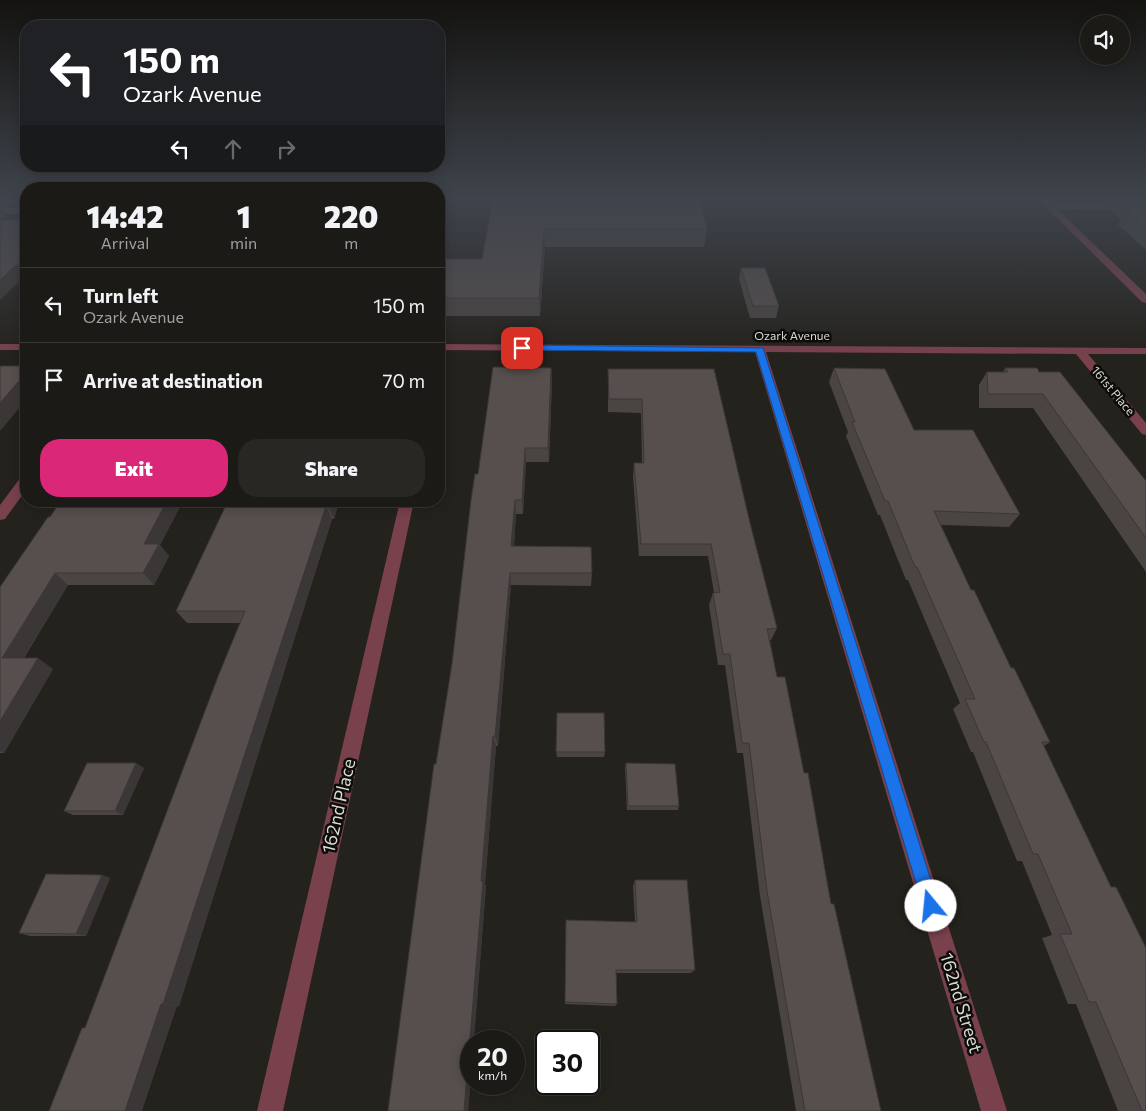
<!DOCTYPE html>
<html lang="en">
<head>
<meta charset="utf-8">
<style>
  :root { --surface:#1b1a16; --page:#282723; --text:#f1f3f6; --muted:#a0a1a1; --line:#393835; --accent:#db2777 }
  body { margin:0; font-family:Commissioner,sans-serif; background:var(--page); color:var(--text); height:100vh; display:flex; flex-direction:column; font-size:19px; white-space:nowrap }
  * { box-sizing:border-box; margin:0 }
  p { font-size:16px; color:var(--muted) }
  .icon { flex:none; width:28px; height:28px; fill:none; stroke:currentColor; stroke-width:2; stroke-linecap:round; stroke-linejoin:round }
  .map { position:relative; flex:1; overflow:hidden }
  .sheet { position:absolute; left:20px; top:182px; width:425px; height:325px; display:flex; flex-direction:column; background:var(--surface); border-radius:20px; box-shadow:0 2px 12px #0003,0 0 0 1px var(--line) }
  .sheet>* { flex:none }
  .banner { position:absolute; left:20px; top:20px; width:425px; height:152px; border-radius:20px; box-shadow:0 2px 12px #0003,0 0 0 1px var(--line); background:#202124; color:#fff; overflow:hidden }
  .buttons { position:absolute; left:1080px; top:15px; display:grid; gap:10px }
  .buttons a { display:grid; place-items:center; width:50px; height:50px; border-radius:50%; background:var(--surface); box-shadow:0 2px 12px #0003,0 0 0 1px var(--line); font-size:25px }
  .speed { position:absolute; left:460px; top:1030px; display:flex; gap:10px; font-size:25px; font-weight:700; text-align:center }
  .speed>* { display:grid; place-content:center; width:65px; height:65px; border-radius:50%; background:var(--surface); box-shadow:0 2px 12px #0003,0 0 0 1px var(--line); line-height:1 }
  .speed small { font-size:12px; font-weight:400 }
  .speed .limit { border:2px solid #111; border-radius:8px; background:#fff; color:#111 }
  .pin { position:absolute; display:grid; place-items:center; width:42px; height:42px; color:#fff; margin:-21px; border-radius:10px; box-shadow:0 2px 8px #0006 }
  .me { position:absolute; width:55px; margin:-28px; rotate:343deg; stroke-linejoin:round; filter:drop-shadow(0 0 4px #0008) }
  .turn { display:flex; align-items:center; gap:18px; height:105px; padding:0 20px; font-size:22px }
  .turn .icon { width:65px; height:65px; stroke-width:2.5 }
  .turn b { display:block; font-size:35px; line-height:42px }
  .lanes { display:flex; align-items:center; height:48px; padding:0 20px; background:#0003; justify-content:center; gap:25px; direction:ltr }
  .lanes .off { opacity:.35 }
  .eta { display:flex; justify-content:space-evenly; align-items:center; height:85px; text-align:center }
  .eta b { font-size:30px; font-weight:800; line-height:35px }
  .button { display:flex; gap:10px; margin-top:auto; padding:10px 20px }
  .button a { flex:1; height:58px; border-radius:20px; background:var(--accent); color:#fff; font-size:20px; font-weight:800; line-height:58px; text-align:center }
  .button a+a { background:var(--page); color:var(--text) }
  ul { padding:0; list-style:none }
  li { display:flex; align-items:center; gap:15px; height:75px; padding:0 20px; border-top:1px solid var(--line) }
  li div { flex:1 }
  li b { display:block; font-size:19px }
  li em { font-style:normal }
  .map>svg:first-child { display:block }
  .lines { fill:none; stroke-linecap:round; stroke-linejoin:round }
  .street { fill:#78414c; fill-rule:evenodd }
  .wall { fill:#4a4443 }
  .shaded-wall { fill:#3c3737 }
  .building { fill:#564f4e; stroke:#3c3737 }
  .route { fill:#1a73e8; stroke:#114b97 }
  .labels { text-anchor:middle; stroke-width:5; stroke-linejoin:round; paint-order:stroke }
  .far-street-label { font-size:12px; fill:#dad9d6; stroke:#0c0c09 }
  .near-street-label { font-size:18px; fill:#dad9d6; stroke:#0c0c09 }
</style>
</head>
<body>
<div class="map">
<svg width="1146" height="1111" viewBox="0 0 1146 1111">
  <rect width="100%" height="100%" fill="#24221d"/>
  <g class="lines">
    <!-- street -->
    <g class="street">
      <path d="M 1039,200 L 1048,200 L 1051,203 L 1146,204 L 1146,210 L 1057,209 L 1146,294 L 1146,303 L 1142,302 Z"/>
      <rect x="0" y="208" width="26" height="6"/>
      <rect x="0" y="344" width="26" height="6"/>
      <path d="M 439,344 L 1146,348 L 1146,354 L 1088,354 L 1146,423 L 1146,435 L 1142,434 L 1076,354 L 766,352 L 1007,1111 L 981,1111 L 755,352 L 439,350 Z"/>
      <path d="M 26,475 L 26,490 L 5,519 L 0,520 L 0,505 L 21,477 Z"/>
      <path d="M 400,501 L 414,501 L 283,1111 L 257,1111 Z"/>
    </g>
  </g>
  <!-- wall -->
  <g class="wall">
    <path d="M 0,200 L 26,200 L 18,206 L 0,207 Z"/>
    <path d="M 493,200 L 707,229 L 704,247 L 545,247 L 540,316 L 439,316 L 439,259 L 482,259 Z"/>
    <path d="M 1099,200 L 1146,200 L 1146,249 L 1145,249 L 1118,225 L 1121,220 L 1112,211 L 1118,202 L 1101,202 Z"/>
    <path d="M 741,268 L 779,306 L 776,318 L 750,318 L 739,279 Z"/>
    <path d="M 551,368 L 552,381 L 549,462 L 526,462 L 523,514 L 516,514 L 514,546 L 592,573 L 591,586 L 511,585 L 498,746 L 496,746 L 485,884 L 486,886 L 468,1111 L 388,1111 L 436,764 L 452,664 L 478,474 Z"/>
    <path d="M 834,368 L 1020,514 L 1009,527 L 941,525 L 971,590 L 1011,668 L 1050,742 L 1044,746 L 1146,1111 L 1118,1111 L 1076,1004 L 1068,1004 L 1042,938 L 1052,935 L 1022,861 L 1017,861 L 973,752 L 971,752 L 953,709 L 960,703 L 908,580 L 906,580 L 880,515 L 878,515 L 846,436 L 848,432 L 829,382 Z"/>
    <path d="M 1005,368 L 1039,372 L 1146,481 L 1146,572 L 1033,408 L 979,408 L 979,385 L 987,372 L 1003,372 Z"/>
    <path d="M 608,369 L 714,369 L 750,523 L 777,628 L 771,640 L 770,640 L 777,677 L 881,1111 L 796,1111 L 760,896 L 743,753 L 737,753 L 725,665 L 718,665 L 709,605 L 713,593 L 714,593 L 708,556 L 639,556 L 633,476 L 634,463 L 642,463 L 641,413 L 608,412 Z"/>
    <path d="M 61,501 L 183,501 L 160,545 L 169,556 L 154,585 L 68,585 L 24,658 L 53,669 L 4,753 L 0,753 L 0,587 Z"/>
    <path d="M 228,501 L 339,501 L 334,519 L 332,519 L 179,1006 L 85,1028 L 241,623 L 187,623 L 176,611 Z"/>
    <path d="M 556,752 L 605,752 L 604,757 L 557,757 Z"/>
    <path d="M 626,763 L 679,806 L 678,810 L 627,810 L 625,768 Z"/>
    <path d="M 144,768 L 123,815 L 73,815 L 64,811 Z"/>
    <path d="M 102,875 L 110,878 L 86,936 L 30,936 L 19,933 Z"/>
    <path d="M 635,880 L 695,970 L 691,973 L 616,973 L 617,1004 L 615,1006 L 565,1004 L 565,1002 L 635,922 L 633,886 Z"/>
  </g>
  <!-- shaded-wall -->
  <g class="shaded-wall">
    <path d="M 14,200 L 26,200 L 18,206 Z"/>
    <path d="M 0,207 L 6,216 L 0,220 Z"/>
    <path d="M 544,229 L 545,247 L 540,316 L 539,298 Z"/>
    <path d="M 26,256 L 26,275 L 0,300 L 0,280 Z"/>
    <path d="M 551,368 L 552,381 L 549,462 L 548,448 Z"/>
    <path d="M 26,373 L 26,400 L 0,431 L 0,403 Z"/>
    <path d="M 525,448 L 526,462 L 523,514 L 522,500 Z"/>
    <path d="M 515,500 L 516,514 L 513,559 L 511,546 Z"/>
    <path d="M 167,501 L 183,501 L 160,545 L 169,556 L 154,585 L 143,573 L 144,544 Z"/>
    <path d="M 330,501 L 339,501 L 334,519 L 328,506 Z"/>
    <path d="M 326,506 L 332,519 L 179,1006 L 163,1004 Z"/>
    <path d="M 55,573 L 68,585 L 17,668 L 2,658 Z"/>
    <path d="M 510,573 L 511,585 L 498,746 L 495,736 Z"/>
    <path d="M 38,658 L 53,669 L 4,753 L 0,751 L 0,721 Z"/>
    <path d="M 493,736 L 496,746 L 485,884 L 486,886 L 474,1041 L 471,1041 L 471,1076 L 468,1111 L 464,1111 Z"/>
    <path d="M 136,763 L 144,768 L 123,815 L 115,811 Z"/>
    <path d="M 102,875 L 110,878 L 86,936 L 76,934 Z"/>
    <path d="M 161,1004 L 177,1006 L 142,1111 L 125,1111 Z"/>
  </g>
  <!-- building -->
  <g class="building">
    <path d="M 493,200 L 699,200 L 707,229 L 544,229 L 539,298 L 439,298 L 439,259 L 482,259 Z"/>
    <path d="M 1121,200 L 1146,200 L 1146,229 L 1127,212 L 1135,212 Z"/>
    <path d="M 0,220 L 26,220 L 26,256 L 0,280 Z"/>
    <path d="M 741,268 L 765,268 L 779,306 L 753,306 Z"/>
    <path d="M 0,366 L 26,366 L 26,373 L 0,403 Z"/>
    <path d="M 493,367 L 551,368 L 548,448 L 525,448 L 522,500 L 515,500 L 511,546 L 591,547 L 592,573 L 510,573 L 495,736 L 493,736 L 481,881 L 483,881 L 464,1111 L 388,1111 L 434,764 L 436,764 L 452,664 L 471,500 L 475,474 L 478,474 Z"/>
    <path d="M 834,368 L 885,369 L 914,430 L 973,430 L 1020,514 L 934,511 L 971,590 L 974,590 L 1011,668 L 1014,668 L 1050,742 L 1042,742 L 1111,887 L 1116,887 L 1146,948 L 1146,1111 L 1142,1111 L 1096,1002 L 1089,1002 L 1060,934 L 1072,934 L 1038,854 L 1033,854 L 986,742 L 984,742 L 965,699 L 975,699 L 917,567 L 915,567 L 888,501 L 885,501 L 852,422 L 855,422 Z"/>
    <path d="M 1005,368 L 1037,368 L 1039,372 L 1060,372 L 1146,481 L 1146,538 L 1043,394 L 988,394 L 987,372 L 1008,372 Z"/>
    <path d="M 608,369 L 714,369 L 750,523 L 777,628 L 767,629 L 777,677 L 785,677 L 804,773 L 808,773 L 831,904 L 834,904 L 881,1111 L 805,1111 L 767,891 L 749,743 L 742,743 L 730,654 L 723,654 L 713,593 L 720,592 L 711,544 L 641,544 L 634,463 L 644,463 L 642,399 L 609,399 Z"/>
    <path d="M 61,501 L 167,501 L 144,544 L 159,544 L 143,573 L 55,573 L 2,658 L 38,658 L 0,721 L 0,587 L 48,517 L 50,517 Z"/>
    <path d="M 228,501 L 330,501 L 328,506 L 326,506 L 163,1004 L 161,1004 L 125,1111 L 49,1111 L 82,1028 L 85,1028 L 219,674 L 245,611 L 176,611 Z"/>
    <path d="M 557,713 L 604,713 L 605,752 L 556,752 Z"/>
    <path d="M 87,763 L 136,763 L 115,811 L 64,811 Z"/>
    <path d="M 626,763 L 675,764 L 679,806 L 628,806 Z"/>
    <path d="M 46,874 L 102,875 L 76,934 L 19,933 Z"/>
    <path d="M 635,880 L 687,880 L 695,970 L 616,970 L 617,1004 L 565,1002 L 566,920 L 637,922 Z"/>
  </g>
  <!-- sky -->
  <linearGradient id="sky" x2="0" y2="1"><stop stop-color="#141310"/><stop offset="0.56" stop-color="#3f444c"/><stop offset="1" stop-color="#3f444c" stop-opacity="0"/></linearGradient>
  <rect width="1146" height="356" fill="url(#sky)"/>
  <!-- route -->
  <path class="route" d="M 522,345 L 763,348 L 939,906 L 937,912 L 931,914 L 925,912 L 923,906 L 756,352 L 519,350 L 519,346 Z"/>
  <g class="labels">
    <!-- far-street labels -->
    <g class="far-street-label">
      <text x="792" y="340">Ozark Avenue</text>
      <text transform="translate(1113 391) rotate(50)" y="4">161st Place</text>
    </g>
    <!-- near-street labels -->
    <g class="near-street-label">
      <text transform="translate(339 806) rotate(-77)" y="6">162nd Place</text>
      <text transform="translate(961 1003) rotate(73)" y="6">162nd Street</text>
    </g>
  </g>
</svg>
<div class="buttons">
<a><svg class="icon" aria-label="sound" viewBox="0 0 24 24"><path d="M4 9h4l5-4v14l-5-4H4zM17 9q2 3 0 6"/></svg></a>
</div>
<div class="speed"><div>20<small>km/h</small></div><div class="limit">30</div></div>
<div class="pin" style="left:522px;top:348px;background:#d93025"><svg class="icon" aria-label="arrive" viewBox="0 0 24 24"><path d="M6 21V4h12l-3 4 3 4H6"/></svg></div>
<svg class="me" style="left:931px;top:906px" viewBox="-20 -20 40 40"><circle r="19" fill="#fff"/><path d="M0-13L10 11 0 6-10 11z" fill="#1a73e8"/></svg>
<div class="banner">
<div class="turn"><svg class="icon" aria-label="left" viewBox="0 0 24 24"><path d="M17 20v-9H6M10 6l-5 5 5 5"/></svg><div><b>150 m</b>Ozark Avenue</div></div>
<div class="lanes"><svg class="icon" aria-label="left" viewBox="0 0 24 24"><path d="M17 20v-9H6M10 6l-5 5 5 5"/></svg><svg class="icon off" aria-label="ahead" viewBox="0 0 24 24"><path d="M12 20V5M6 11l6-6 6 6"/></svg><svg class="icon off" aria-label="right" viewBox="0 0 24 24"><path d="M7 20v-9h11M14 6l5 5-5 5"/></svg></div>
</div>
<section class="sheet">
<div class="eta">
<div><b>14:42</b><p>Arrival</p></div>
<div><b>1</b><p>min</p></div>
<div><b>220</b><p>m</p></div>
</div>
<ul>
<li><svg class="icon" aria-label="left" viewBox="0 0 24 24"><path d="M17 20v-9H6M10 6l-5 5 5 5"/></svg><div><b>Turn left</b><p>Ozark Avenue</p></div><em>150 m</em></li>
<li><svg class="icon" aria-label="arrive" viewBox="0 0 24 24"><path d="M6 21V4h12l-3 4 3 4H6"/></svg><div><b>Arrive at destination</b></div><em>70 m</em></li>
</ul>
<div class="button"><a>Exit</a><a>Share</a></div>
</section>
</div>
</body>
</html>
